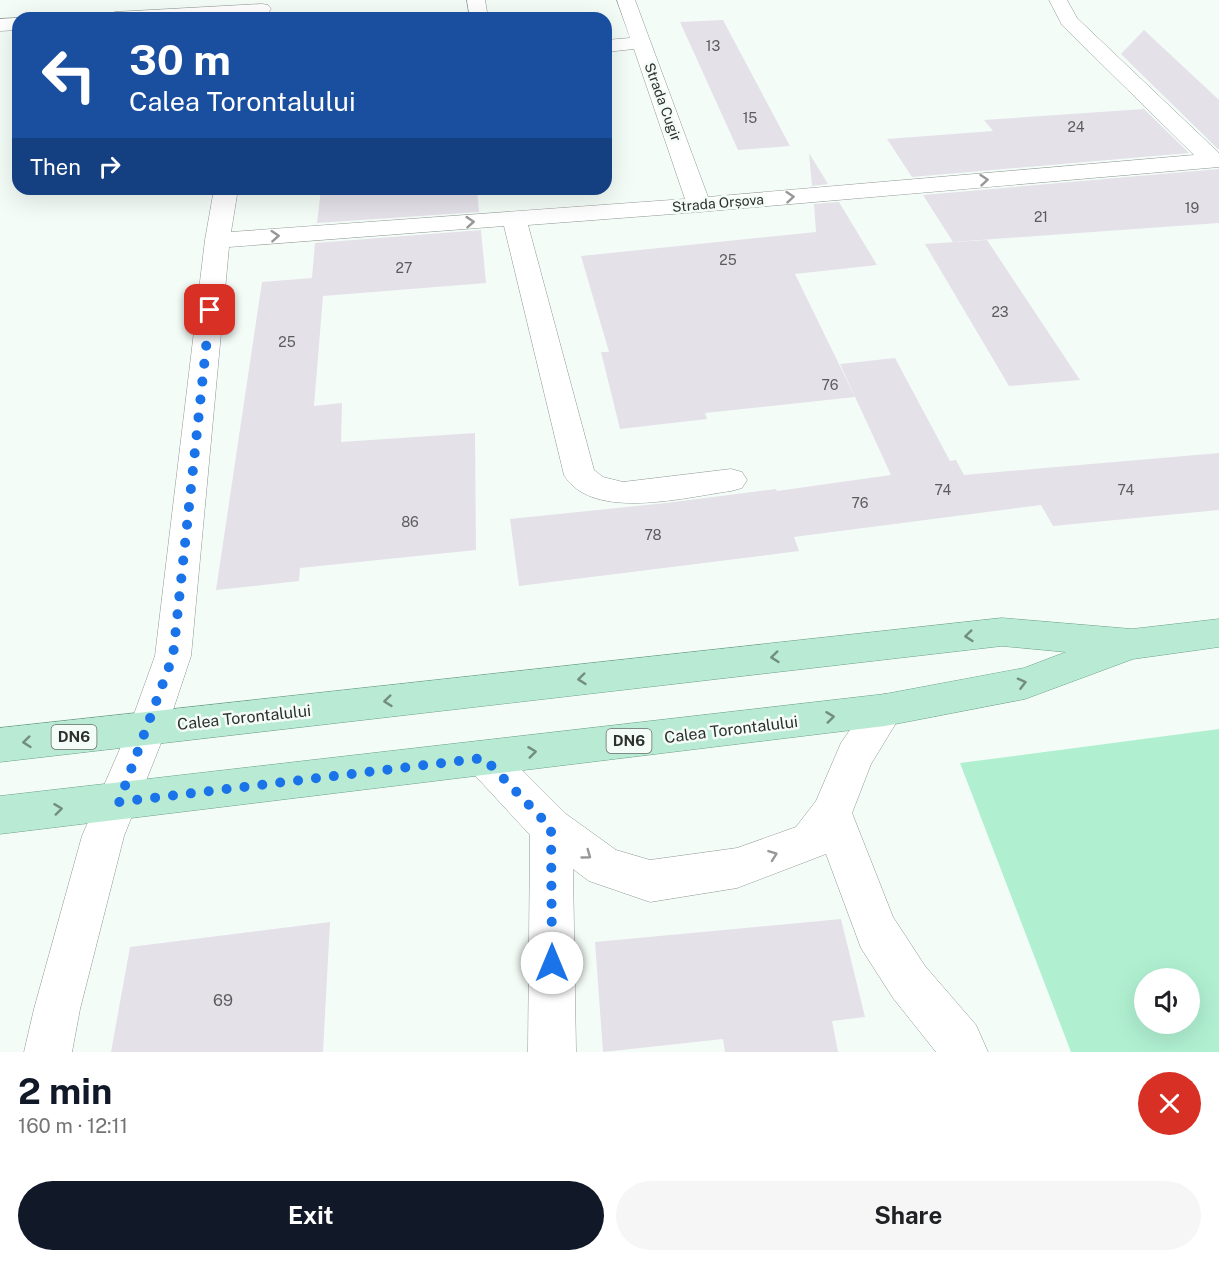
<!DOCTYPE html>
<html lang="en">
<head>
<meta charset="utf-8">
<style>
  :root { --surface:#fff; --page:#f6f6f6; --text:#202124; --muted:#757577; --accent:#111827 }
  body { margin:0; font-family:"Public Sans",sans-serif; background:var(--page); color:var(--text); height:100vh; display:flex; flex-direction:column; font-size:22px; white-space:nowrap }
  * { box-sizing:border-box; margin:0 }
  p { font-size:20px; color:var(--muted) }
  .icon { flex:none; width:33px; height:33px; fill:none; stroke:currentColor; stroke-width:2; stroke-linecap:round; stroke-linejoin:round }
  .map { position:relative; height:1052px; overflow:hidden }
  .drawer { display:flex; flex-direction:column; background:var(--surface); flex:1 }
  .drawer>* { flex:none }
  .banner { position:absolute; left:12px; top:12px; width:600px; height:183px; border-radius:18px; box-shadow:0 6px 24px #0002; background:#1a4fa0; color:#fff; overflow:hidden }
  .buttons { position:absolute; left:1134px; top:968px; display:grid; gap:12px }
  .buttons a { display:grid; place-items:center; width:66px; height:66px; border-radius:50%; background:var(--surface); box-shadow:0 6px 24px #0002; font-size:30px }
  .pin { position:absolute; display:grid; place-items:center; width:51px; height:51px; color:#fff; margin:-26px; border-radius:12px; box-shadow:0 3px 9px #0006 }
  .me { position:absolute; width:66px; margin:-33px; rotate:0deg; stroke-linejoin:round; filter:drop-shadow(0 0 4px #0008) }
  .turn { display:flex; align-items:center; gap:21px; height:126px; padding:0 18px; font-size:27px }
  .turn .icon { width:78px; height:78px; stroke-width:2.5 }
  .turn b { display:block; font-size:42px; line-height:51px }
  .then { display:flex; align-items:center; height:57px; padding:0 18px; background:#0003; gap:12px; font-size:22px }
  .round { display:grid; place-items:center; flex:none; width:63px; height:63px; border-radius:32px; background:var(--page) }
  .summary { display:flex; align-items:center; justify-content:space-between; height:102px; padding:0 18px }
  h1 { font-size:36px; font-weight:700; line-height:45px; color:var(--accent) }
  .button { display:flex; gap:12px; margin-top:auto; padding:12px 18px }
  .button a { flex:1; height:69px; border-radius:36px; background:var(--accent); color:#fff; font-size:24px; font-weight:700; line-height:69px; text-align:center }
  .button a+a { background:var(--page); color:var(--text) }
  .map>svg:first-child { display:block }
  .green { fill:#b0f0d1; fill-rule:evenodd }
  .building { fill:#e4e1e9 }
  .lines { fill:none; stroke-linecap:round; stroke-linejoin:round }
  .minor-casing { stroke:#8f9793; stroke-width:1 }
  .major-casing { stroke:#6aa188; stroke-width:1 }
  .minor { fill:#fff; fill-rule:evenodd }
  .major { fill:#b9ebd4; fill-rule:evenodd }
  .oneway { stroke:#969896 }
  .oneway2 { stroke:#738e81 }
  .route { stroke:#1a73e8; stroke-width:10; stroke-dasharray:0 18 }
  .labels { text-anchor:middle; stroke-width:5; stroke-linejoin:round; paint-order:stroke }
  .number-label { font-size:14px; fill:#5b5c5d }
  .far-street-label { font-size:14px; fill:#2d302e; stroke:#f4fcf8 }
  .shield { fill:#f4fcf8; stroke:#696d6b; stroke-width:1.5 }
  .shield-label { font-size:15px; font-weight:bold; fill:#2d302e }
  .street-label { font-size:16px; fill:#2d302e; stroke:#f4fcf8 }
  .near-number-label { font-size:16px; fill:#5b5c5d }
</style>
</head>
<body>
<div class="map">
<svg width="1219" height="1052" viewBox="0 0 1219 1052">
  <rect width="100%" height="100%" fill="#f4fcf8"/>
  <!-- green -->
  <path class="green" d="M 1219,729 L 1219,1052 L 1071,1052 L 960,763 ZM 1144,978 L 1190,978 L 1190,1023 L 1144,1023 Z"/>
  <!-- building -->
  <g class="building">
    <path d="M 723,20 L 790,146 L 738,150 L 680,22 Z"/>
    <path d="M 1144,30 L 1219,100 L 1219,150 L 1121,54 Z"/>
    <path d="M 1144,109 L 1189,153 L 912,177 L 887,139 L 993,131 L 984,120 Z"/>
    <path d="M 809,153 L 828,184 L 812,186 Z"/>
    <path d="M 1219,169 L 1219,223 L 953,242 L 923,195 Z"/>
    <path d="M 321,189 L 477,189 L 479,212 L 317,223 Z"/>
    <path d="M 839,202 L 877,265 L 795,274 L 855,397 L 705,413 L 707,419 L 620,429 L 601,352 L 609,352 L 581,256 L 816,232 L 814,204 Z"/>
    <path d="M 481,230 L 486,283 L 323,296 L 314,406 L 342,403 L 341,442 L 475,433 L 476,550 L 300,568 L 299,581 L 216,590 L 262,282 L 312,278 L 315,243 Z"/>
    <path d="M 987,240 L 1080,380 L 1009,386 L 925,244 Z"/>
    <path d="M 895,358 L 950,461 L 956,460 L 964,475 L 1219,453 L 1219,510 L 1053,526 L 1041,505 L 794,537 L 799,551 L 519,586 L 510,519 L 666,503 L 776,489 L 777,491 L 891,475 L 840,364 Z"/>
    <path d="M 841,919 L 865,1017 L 832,1021 L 838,1052 L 725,1052 L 723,1039 L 603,1052 L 595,942 Z"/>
    <path d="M 330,922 L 323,1052 L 111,1052 L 130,947 Z"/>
  </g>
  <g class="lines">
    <defs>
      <g id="minor">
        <path d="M 467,0 L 485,0 L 488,18 L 470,18 Z"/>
        <path d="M 617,0 L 635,0 L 708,197 L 1194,155 L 1062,25 L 1049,0 L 1067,0 L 1077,18 L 1219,153 L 1219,167 L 699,212 L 528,225 L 594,470 L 603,477 L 623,482 L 731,469 L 742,472 L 747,480 L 742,488 L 731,491 C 686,497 592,522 564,475 L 504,226 L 229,247 L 191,656 L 167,728 L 124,836 L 80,1009 L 72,1052 L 24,1052 L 34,1009 L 82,836 L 129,728 L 155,656 L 205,240 L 214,189 L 238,189 L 231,232 L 685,199 L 634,49 L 606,52 L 606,40 L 630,38 Z"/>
        <path d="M 262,4 L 268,5 L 271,9 L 268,13 L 205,18 L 106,18 L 108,14 L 115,12 Z"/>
        <path d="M 18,18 L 18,30 L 0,31 L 0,19 Z"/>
        <path d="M 885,694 L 899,699 L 904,710 L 871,764 L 852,813 L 893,917 L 925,966 L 976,1025 L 988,1052 L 936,1052 L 893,998 L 861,948 L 826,854 L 737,888 L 650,902 L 589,881 L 573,869 L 576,1052 L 528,1052 L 530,835 L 470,770 L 464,758 L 470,746 L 484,741 L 498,746 L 566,814 L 616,850 L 650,860 L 737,848 L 796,827 L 816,801 L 841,743 L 871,699 Z"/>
      </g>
      <path id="major" d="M 1002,618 L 1132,629 L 1219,619 L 1219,647 L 1133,659 L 1025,699 L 885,726 L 0,834 L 0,796 L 885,694 L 1024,668 L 1066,652 L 1002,646 L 0,762 L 0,728 Z"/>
    </defs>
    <!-- minor casing -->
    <use href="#minor" class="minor-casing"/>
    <!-- major casing -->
    <use href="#major" class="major-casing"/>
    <!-- minor -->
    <use href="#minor" class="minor"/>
    <!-- major -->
    <use href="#major" class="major"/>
  </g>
  <!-- one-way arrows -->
  <defs><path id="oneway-chevron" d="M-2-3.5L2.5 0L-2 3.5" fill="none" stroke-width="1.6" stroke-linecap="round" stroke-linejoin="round" transform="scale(1.5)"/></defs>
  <g class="oneway">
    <use href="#oneway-chevron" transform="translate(984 180) rotate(-5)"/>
    <use href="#oneway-chevron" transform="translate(790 197) rotate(-5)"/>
    <use href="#oneway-chevron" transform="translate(470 222) rotate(-4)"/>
    <use href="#oneway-chevron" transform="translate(275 236) rotate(-4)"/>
    <use href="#oneway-chevron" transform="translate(587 855) rotate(36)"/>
    <use href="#oneway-chevron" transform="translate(773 855) rotate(-20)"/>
  </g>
  <g class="oneway2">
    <use href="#oneway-chevron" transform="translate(969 636) rotate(174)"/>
    <use href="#oneway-chevron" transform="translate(775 657) rotate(174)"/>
    <use href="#oneway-chevron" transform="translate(582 679) rotate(174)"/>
    <use href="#oneway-chevron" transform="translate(1022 683) rotate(-14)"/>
    <use href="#oneway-chevron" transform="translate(388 701) rotate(174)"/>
    <use href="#oneway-chevron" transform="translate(830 717) rotate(-7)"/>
    <use href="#oneway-chevron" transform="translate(27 742) rotate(174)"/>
    <use href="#oneway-chevron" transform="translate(532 752) rotate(-7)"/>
    <use href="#oneway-chevron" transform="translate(58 809) rotate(-7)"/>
  </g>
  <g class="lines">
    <!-- route -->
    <path class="route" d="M 210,310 L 173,656 L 119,802 L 484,758 L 551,828 L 552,963"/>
  </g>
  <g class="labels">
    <!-- number labels -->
    <g class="number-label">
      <text x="713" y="51">13</text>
      <text x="750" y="123">15</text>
      <text x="1076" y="132">24</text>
      <text x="1192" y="213">19</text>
      <text x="1041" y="222">21</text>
      <text x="728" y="265">25</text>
      <text x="404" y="273">27</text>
      <text x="1000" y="317">23</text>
      <text x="287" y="347">25</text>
      <text x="830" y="390">76</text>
      <text x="943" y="495">74</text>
      <text x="1126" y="495">74</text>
      <text x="860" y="508">76</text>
      <text x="410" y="527">86</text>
      <text x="653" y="540">78</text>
    </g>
    <!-- far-street labels -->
    <g class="far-street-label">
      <text transform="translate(663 102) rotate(70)" y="5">Strada Cugir</text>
      <text transform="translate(718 203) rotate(-5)" y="5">Strada Orșova</text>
    </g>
    <!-- shield labels -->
    <g class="shield">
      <rect x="51.5" y="725" width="45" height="24" rx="4.5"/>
      <rect x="606.5" y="729" width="45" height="24" rx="4.5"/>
    </g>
    <g class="shield-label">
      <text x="74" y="742">DN6</text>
      <text x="629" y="746">DN6</text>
    </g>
    <!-- street labels -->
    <g class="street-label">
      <text transform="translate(244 717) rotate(-6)" y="6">Calea Torontalului</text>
      <text transform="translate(731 729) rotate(-7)" y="6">Calea Torontalului</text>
    </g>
    <!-- near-number labels -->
    <g class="near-number-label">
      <text x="223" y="1006">69</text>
    </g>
  </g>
</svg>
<div class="buttons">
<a><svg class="icon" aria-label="sound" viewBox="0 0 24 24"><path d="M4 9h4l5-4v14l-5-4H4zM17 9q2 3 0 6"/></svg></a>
</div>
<div class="pin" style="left:210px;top:310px;background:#d93025"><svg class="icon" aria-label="arrive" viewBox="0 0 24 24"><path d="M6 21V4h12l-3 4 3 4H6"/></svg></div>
<svg class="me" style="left:552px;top:963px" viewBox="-20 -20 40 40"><circle r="19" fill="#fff"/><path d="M0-13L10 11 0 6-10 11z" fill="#1a73e8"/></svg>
<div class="banner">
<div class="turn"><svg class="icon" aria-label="left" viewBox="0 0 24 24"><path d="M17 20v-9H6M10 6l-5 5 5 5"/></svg><div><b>30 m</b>Calea Torontalului</div></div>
<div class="then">Then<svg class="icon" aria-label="right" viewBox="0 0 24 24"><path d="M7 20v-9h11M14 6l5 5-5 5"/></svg></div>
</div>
</div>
<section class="drawer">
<div class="summary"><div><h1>2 min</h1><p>160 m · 12:11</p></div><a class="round" style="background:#d93025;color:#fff"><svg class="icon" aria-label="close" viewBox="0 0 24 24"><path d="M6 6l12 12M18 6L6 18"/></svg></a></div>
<div class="button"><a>Exit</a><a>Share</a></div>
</section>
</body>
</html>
